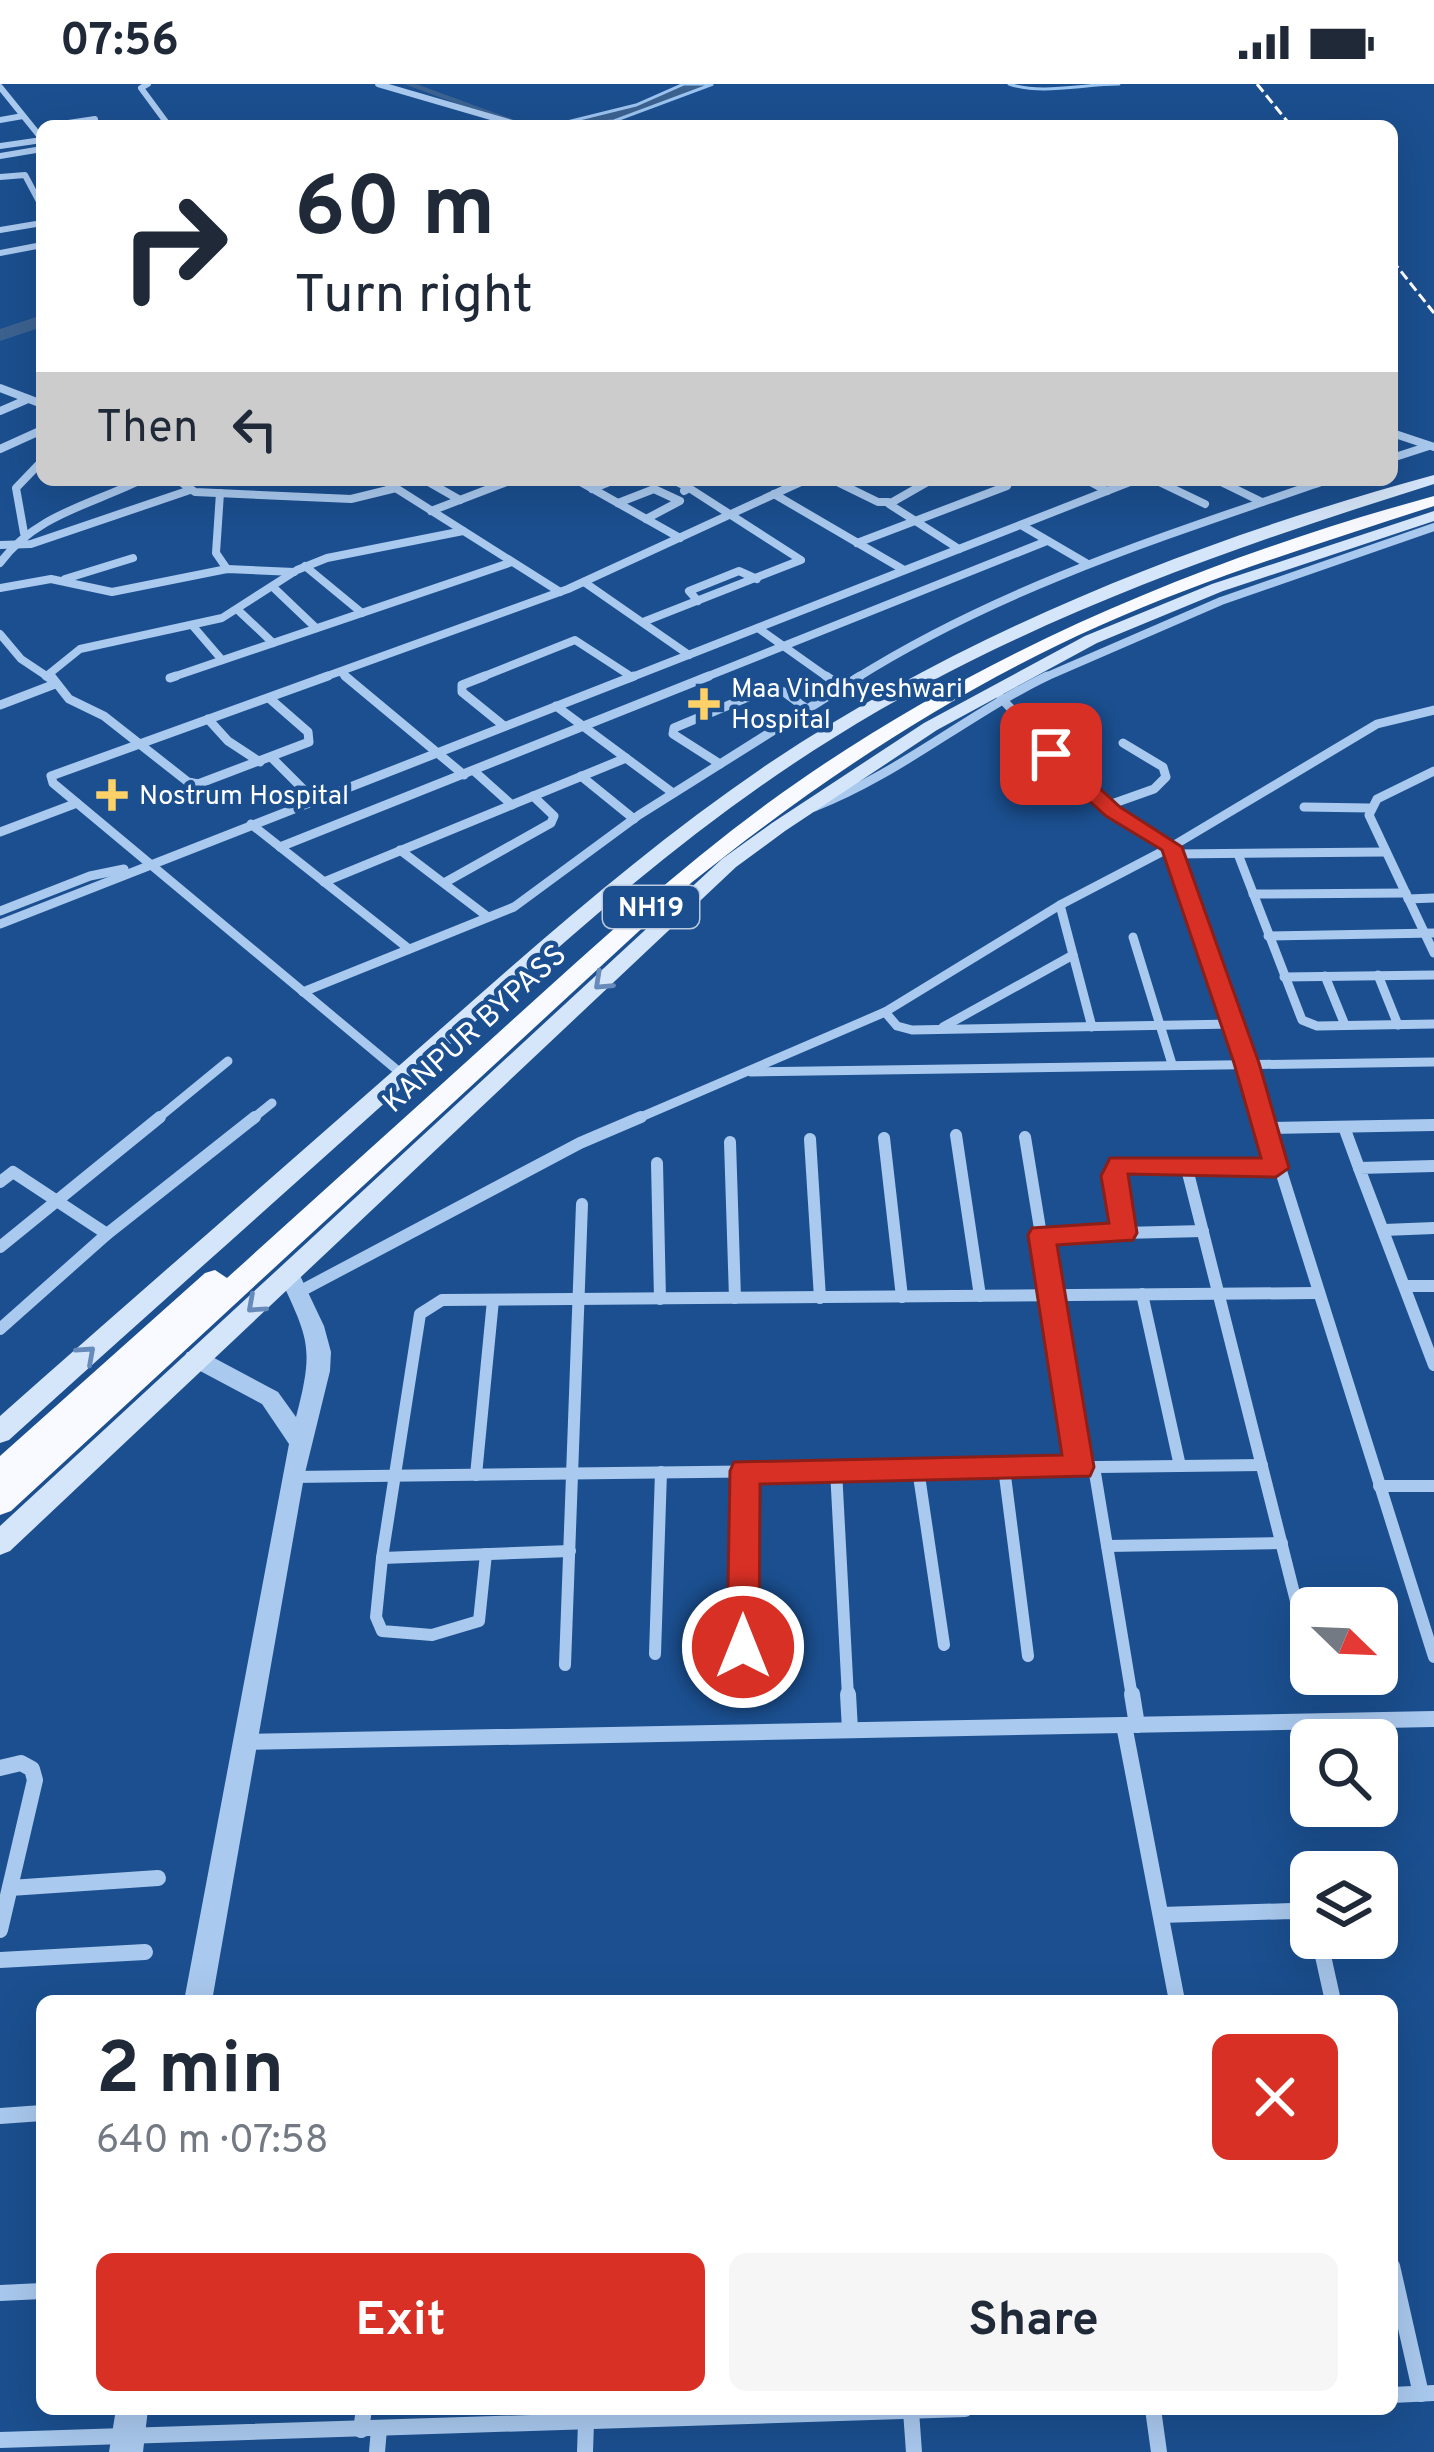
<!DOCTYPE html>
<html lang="en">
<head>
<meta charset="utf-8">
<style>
  :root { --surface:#fff; --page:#f6f6f7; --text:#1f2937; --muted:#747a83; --accent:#d93025 }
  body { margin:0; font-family:Overpass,sans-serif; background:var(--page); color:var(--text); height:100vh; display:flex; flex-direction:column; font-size:45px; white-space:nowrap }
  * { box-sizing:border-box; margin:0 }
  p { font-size:39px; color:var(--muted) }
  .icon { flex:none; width:66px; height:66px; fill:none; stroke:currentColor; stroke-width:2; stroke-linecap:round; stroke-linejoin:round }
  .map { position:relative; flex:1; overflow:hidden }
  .details { position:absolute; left:36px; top:1911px; width:1362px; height:420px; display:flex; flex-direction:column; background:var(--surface); border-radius:18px; box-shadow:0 12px 48px #0002 }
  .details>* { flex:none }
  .guide { position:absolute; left:36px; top:36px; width:1362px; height:366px; border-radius:18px; box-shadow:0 12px 48px #0002; background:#fff; color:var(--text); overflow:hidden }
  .needle { width:78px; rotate:113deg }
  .buttons { position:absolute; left:1290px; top:1503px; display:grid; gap:24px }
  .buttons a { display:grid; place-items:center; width:108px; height:108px; border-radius:18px; background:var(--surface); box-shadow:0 12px 48px #0002; font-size:60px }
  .pin { position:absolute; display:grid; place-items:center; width:102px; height:102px; color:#fff; margin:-51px; border-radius:24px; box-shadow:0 6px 18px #0006 }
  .me { position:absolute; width:132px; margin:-66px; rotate:0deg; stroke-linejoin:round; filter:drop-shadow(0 0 9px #0008) }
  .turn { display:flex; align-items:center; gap:42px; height:252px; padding:0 60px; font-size:54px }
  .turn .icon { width:156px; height:156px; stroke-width:2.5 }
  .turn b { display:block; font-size:84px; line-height:102px }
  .then { display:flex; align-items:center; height:114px; padding:0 60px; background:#0003; gap:24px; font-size:45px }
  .round { display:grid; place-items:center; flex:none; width:126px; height:126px; border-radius:18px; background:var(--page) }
  .overview { display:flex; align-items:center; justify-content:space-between; height:204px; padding:0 60px }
  h1 { font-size:72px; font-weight:700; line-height:90px }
  .primary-button { display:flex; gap:24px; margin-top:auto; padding:24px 60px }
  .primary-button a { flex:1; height:138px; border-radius:18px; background:var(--accent); color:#fff; font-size:48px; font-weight:700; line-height:138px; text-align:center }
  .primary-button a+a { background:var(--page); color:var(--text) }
  .status { display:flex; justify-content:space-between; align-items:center; height:84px; padding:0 60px; background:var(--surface); direction:ltr }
  .status svg { height:33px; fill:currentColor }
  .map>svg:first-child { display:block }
  .water { fill:#3c6290; stroke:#9cc4f0; stroke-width:3 }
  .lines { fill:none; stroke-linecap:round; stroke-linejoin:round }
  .stream { stroke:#9cc4f0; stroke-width:3 }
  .canal { fill:#3c6290; fill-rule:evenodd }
  .river { fill:#3c6290; fill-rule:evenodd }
  .minor-far4 { stroke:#a9c9ee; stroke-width:6 }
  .minor-far3 { stroke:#a9c9ee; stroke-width:8 }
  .minor-far2 { stroke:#a9c9ee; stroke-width:9 }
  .minor-far1 { stroke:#a9c9ee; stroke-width:12 }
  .minor { stroke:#a9c9ee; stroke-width:16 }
  .tertiary { fill:#a9c9ee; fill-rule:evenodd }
  .secondary { fill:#d6e6fa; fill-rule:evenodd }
  .trunk { fill:#f8faff; fill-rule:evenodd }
  .rail { stroke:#fff; stroke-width:3; stroke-dasharray:10 4.5; stroke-linecap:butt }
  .oneway { stroke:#668bba }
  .route { fill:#d93025; stroke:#8d1f18; stroke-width:3 }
  .poi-dot { fill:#ffd166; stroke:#1b4f8f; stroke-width:4.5 }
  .labels { text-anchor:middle; stroke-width:9; stroke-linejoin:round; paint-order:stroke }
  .far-poi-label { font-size:27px; fill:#fff; stroke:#1b4f8f; text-anchor:start }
  .shield { fill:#1b4f8f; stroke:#bbcadd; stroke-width:3 }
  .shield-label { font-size:27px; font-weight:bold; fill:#fff }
  .street-label { font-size:30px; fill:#fff; stroke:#1b4f8f }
</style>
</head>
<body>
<div class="status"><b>07:56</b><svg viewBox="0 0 49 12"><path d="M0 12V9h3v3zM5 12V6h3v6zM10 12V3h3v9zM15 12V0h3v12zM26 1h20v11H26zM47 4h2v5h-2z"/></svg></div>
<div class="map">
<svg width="1434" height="2368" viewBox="0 0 1434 2368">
  <rect width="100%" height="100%" fill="#1b4f8f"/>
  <!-- water -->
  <path class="water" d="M 684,0 L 713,0 L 614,37 L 551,42 L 636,21 Z"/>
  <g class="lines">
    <!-- stream -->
    <path class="stream" d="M 1009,0 C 1042,11 1083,0 1119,0"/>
    <!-- canal -->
    <path class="canal" d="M 404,0 L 416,0 L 531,42 L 517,42 Z"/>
    <!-- river -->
    <path class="river" d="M 42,231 L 42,243 L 0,257 L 0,245 Z"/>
    <!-- minor-far4 -->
    <g class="minor-far4">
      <path d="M 148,0 L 141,4 L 169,42"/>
      <path d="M 378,0 L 522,42"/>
      <path d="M 0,3 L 42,55"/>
      <path d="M 0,36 L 23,32"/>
      <path d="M 48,42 L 95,35"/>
      <path d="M 147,42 L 167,39"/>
      <path d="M 0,62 L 42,56"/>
      <path d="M 0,72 L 42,65"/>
      <path d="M 0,93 L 25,91 L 42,123"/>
      <path d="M 0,146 L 42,139"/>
      <path d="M 0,169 L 42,161"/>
    </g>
    <!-- minor-far3 -->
    <g class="minor-far3">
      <path d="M 0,304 L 42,320"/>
      <path d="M 0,327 L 28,315"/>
      <path d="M 1392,349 L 1434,363"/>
      <path d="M 0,365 L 42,346"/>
      <path d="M 1392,374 L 1429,362"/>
      <path d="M 178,396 L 195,408 L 351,415 L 396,404"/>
      <path d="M 383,396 L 560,508"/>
      <path d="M 425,396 L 460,416"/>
      <path d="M 577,396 L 680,454"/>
      <path d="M 673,396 L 689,404 L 684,407"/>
      <path d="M 833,396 L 878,418 L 888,418"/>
      <path d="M 931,396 L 889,420 L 959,465"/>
      <path d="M 1087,396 L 1107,407"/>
      <path d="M 1155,396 L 1205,420"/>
      <path d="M 1217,396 L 1262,418"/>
      <path d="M 592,405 L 614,396"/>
      <path d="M 220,409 L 216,469 L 227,485"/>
      <path d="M 774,410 L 904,486"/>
      <path d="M 618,419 L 654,405 L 680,417 L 646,435"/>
      <path d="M 431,427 L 512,396"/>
      <path d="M 1021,441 L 1086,479"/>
      <path d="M 24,449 L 16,404 L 42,377"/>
      <path d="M 857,459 L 1007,402 L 1010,396"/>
      <path d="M 0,461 L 31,460 L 190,406"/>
      <path d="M 0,479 C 35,431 90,421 141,396"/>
      <path d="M 305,482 L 362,529"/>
      <path d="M 65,495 L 133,474"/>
      <path d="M 584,498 L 689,571"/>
      <path d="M 0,504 L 51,495 L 112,508 L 227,485 L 294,488"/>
      <path d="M 274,504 L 316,544"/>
      <path d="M 698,517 L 689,507 L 739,487 L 757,495"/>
      <path d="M 239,527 L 273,559"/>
      <path d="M 643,538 L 801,476 L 689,404"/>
      <path d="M 192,541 L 222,576"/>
      <path d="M 758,544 L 830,595"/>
      <path d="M 0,550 L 21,575 L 51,595"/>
      <path d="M 342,589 L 349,595"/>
      <path d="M 170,594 L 512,478"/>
      <path d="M 53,595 L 49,590 L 80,565 L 222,534 L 297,486 L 327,474 L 463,447"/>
      <path d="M 319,595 L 568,505 L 805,396"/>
      <path d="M 477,595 L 575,556 L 632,593"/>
      <path d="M 627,595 L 1135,396"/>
      <path d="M 701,595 L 1047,457"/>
      <path d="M 855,595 C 1001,503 1165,452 1327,396"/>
      <path d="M 1041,595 L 1221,517 L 1434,443"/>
    </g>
    <!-- minor-far2 -->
    <g class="minor-far2">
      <path d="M 46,592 L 51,595"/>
      <path d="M 51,592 L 69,615 L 104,632 L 188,698 L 198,700 L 309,658 L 308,648 L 269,614"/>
      <path d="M 328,592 L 51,692 L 53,699 L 403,991"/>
      <path d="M 345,592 L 464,691"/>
      <path d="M 485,592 L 462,601 L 462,608 L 504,642"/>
      <path d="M 826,592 L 842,603"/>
      <path d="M 170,594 L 176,592"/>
      <path d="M 1001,614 L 1090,709 L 1171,763 L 1265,1036"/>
      <path d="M 0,621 L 55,600"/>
      <path d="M 556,622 L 673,709"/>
      <path d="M 208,635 L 228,657 L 260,678"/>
      <path d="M 272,674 L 314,716"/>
      <path d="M 720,680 L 673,650 L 674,644 L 767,605 L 784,608 L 807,625"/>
      <path d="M 474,687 L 512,721"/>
      <path d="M 1434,687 L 1377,715 L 1369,731 L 1434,869"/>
      <path d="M 581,692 L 634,735"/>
      <path d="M 1106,722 L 1154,705 L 1166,693 L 1163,683 L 1123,659"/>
      <path d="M 814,723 C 897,691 967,631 1047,592"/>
      <path d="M 1304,723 L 1369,724"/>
      <path d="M 251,740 L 409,865"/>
      <path d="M 0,748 L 77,719"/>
      <path d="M 280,763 L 709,592"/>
      <path d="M 400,766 L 488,833"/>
      <path d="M 1174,770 L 1386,768"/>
      <path d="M 1238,770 L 1302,936 L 1317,942 L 1434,940"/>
      <path d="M 324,798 L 626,674"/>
      <path d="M 444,799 L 551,739 L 554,732 L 533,712"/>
      <path d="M 1253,810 L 1406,809"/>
      <path d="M 1408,815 L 1434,814"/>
      <path d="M 1060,821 L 1092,943"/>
      <path d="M 0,827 L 90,792 L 124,785"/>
      <path d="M 0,840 L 634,592"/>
      <path d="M 1268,852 L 1434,849"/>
      <path d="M 1133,853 L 1172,980"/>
      <path d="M 1378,891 L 1398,941"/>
      <path d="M 1325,892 L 1345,941"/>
      <path d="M 1284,893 L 1434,891"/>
      <path d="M 303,908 L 514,823 L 639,731 L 860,592"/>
      <path d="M 885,928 L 897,942 L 912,946 L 1233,940"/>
      <path d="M 943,943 L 1073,871"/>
      <path d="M 751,988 L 1434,978"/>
      <path d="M 156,1036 L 228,977"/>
      <path d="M 251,1036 L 272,1019"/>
      <path d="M 634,1036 L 885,928 L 1060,821 L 1171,763 L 1377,640 L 1434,626"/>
    </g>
    <!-- minor-far1 -->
    <g class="minor-far1">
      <path d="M 1264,1033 L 1434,1573"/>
      <path d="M 1344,1043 L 1359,1084"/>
      <path d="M 1264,1044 L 1434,1041"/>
      <path d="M 956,1051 L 980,1212"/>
      <path d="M 1025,1053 L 1079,1383"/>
      <path d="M 884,1054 L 902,1213"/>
      <path d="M 810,1055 L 820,1214"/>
      <path d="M 730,1058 L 735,1214"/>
      <path d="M 657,1079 L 660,1215"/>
      <path d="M 1186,1081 L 1299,1529"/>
      <path d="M 1434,1082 L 1359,1084 L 1434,1281"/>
      <path d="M 0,1098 L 13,1088 L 107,1150"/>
      <path d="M 1384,1146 L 1434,1144"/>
      <path d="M 1124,1149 L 1114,1092 L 1119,1081 L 1277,1084"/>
      <path d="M 1042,1151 L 1203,1147"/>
      <path d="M 0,1163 L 160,1033"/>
      <path d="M 1405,1202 L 1434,1202"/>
      <path d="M 297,1209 L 580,1059 L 641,1033"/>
      <path d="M 1142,1210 L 1180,1382"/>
      <path d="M 0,1245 L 107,1150 L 255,1033"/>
      <path d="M 1094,1383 L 1132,1613"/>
      <path d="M 1004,1384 L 1028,1572"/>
      <path d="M 918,1385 L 944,1561"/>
      <path d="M 836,1386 L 848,1613"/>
      <path d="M 476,1391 L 493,1216"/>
      <path d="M 292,1393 L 1262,1381"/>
      <path d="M 1379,1402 L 1434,1402"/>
      <path d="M 1107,1462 L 1282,1459"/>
      <path d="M 570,1467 L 382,1474 L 420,1230 L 442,1216 L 1317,1209"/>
      <path d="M 382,1474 L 376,1533 L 382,1547 L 432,1551 L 479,1537 L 486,1470"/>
      <path d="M 743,1563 L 745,1387"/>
      <path d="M 655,1570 L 661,1388"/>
      <path d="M 565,1581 L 582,1120"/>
    </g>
    <!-- minor -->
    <g class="minor">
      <path d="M 848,1610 L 850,1646"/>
      <path d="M 1132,1610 L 1137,1641"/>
      <path d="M 1124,1641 L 1177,1917"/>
      <path d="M 244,1658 L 1434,1635"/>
      <path d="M 0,1684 L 21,1679 L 32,1685 L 35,1696 L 0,1846"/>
      <path d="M 10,1804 L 158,1794"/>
      <path d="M 1161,1831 L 1292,1827 L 1311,1839"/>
      <path d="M 1319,1854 L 1333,1917"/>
      <path d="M 0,1876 L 145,1868"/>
      <path d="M 0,2032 L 42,2029"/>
      <path d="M 1392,2182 L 1421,2310"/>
      <path d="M 0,2209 L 42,2207"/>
      <path d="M 1392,2311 L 1434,2309"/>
      <path d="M 1153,2325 L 1159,2368"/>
      <path d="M 911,2327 L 914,2368"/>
      <path d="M 361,2346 L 364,2325"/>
      <path d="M 0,2356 L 965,2325"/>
      <path d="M 377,2368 L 379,2345"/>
      <path d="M 585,2368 L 586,2338"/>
    </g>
    <!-- tertiary -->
    <g class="tertiary">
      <path d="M 289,1181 L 296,1183 L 324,1242 L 331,1268 L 330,1287 L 304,1393 L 212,1917 L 184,1917 L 289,1360 L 262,1320 L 187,1280 L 184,1274 L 187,1268 L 203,1268 L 278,1308 L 296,1333 C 315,1261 308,1255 278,1189 L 282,1183 Z"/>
      <path d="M 116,2325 L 148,2325 L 143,2368 L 109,2368 Z"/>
    </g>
    <!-- secondary -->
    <g class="secondary">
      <path d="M 1434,391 L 1434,400 C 1227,465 1020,537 835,653 C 686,745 557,864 427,981 C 288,1106 148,1230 9,1356 L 0,1359 L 0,1332 L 44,1293 C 171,1181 299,1070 426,958 C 537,860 648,761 771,678 C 970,545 1204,454 1434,391 Z"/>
      <path d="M 1434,427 L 1434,437 L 1223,507 L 1097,559 L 937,646 L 785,747 L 736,783 L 10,1467 L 0,1471 L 0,1442 L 722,775 L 772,739 L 924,639 L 1085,552 L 1212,500 Z"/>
    </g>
    <!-- trunk -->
    <path class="trunk" d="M 1434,412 L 1434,422 C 1321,459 1207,494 1099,542 C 951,608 817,698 691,799 L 11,1427 L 0,1431 L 0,1372 L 205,1189 L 215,1186 L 227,1194 C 324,1106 421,1019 518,931 C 599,858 679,784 768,719 C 967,574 1196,477 1434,412 Z"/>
    <!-- rail -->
    <g class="rail">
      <path d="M 1257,0 L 1291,42"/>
      <path d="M 1392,176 L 1434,229"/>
    </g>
  </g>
  <!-- one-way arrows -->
  <defs><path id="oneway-chevron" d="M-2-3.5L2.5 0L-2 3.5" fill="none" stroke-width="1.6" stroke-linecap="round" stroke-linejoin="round" transform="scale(3)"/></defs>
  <g class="oneway">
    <use href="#oneway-chevron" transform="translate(602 898) rotate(137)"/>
    <use href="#oneway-chevron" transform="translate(255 1221) rotate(138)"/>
    <use href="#oneway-chevron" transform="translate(87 1270) rotate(-42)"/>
  </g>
  <!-- route -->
  <path class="route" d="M 1043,666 L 1058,666 L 1120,723 L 1182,763 L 1259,979 L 1289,1084 L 1276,1093 L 1128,1090 L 1137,1149 L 1133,1156 L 1057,1161 L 1094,1383 L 1090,1392 L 760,1400 L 759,1563 L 754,1573 L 743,1578 L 731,1573 L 727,1563 L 730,1387 L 734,1378 L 1062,1371 L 1028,1151 L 1032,1144 L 1109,1139 L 1101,1092 L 1110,1074 L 1261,1074 L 1234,979 L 1162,766 L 1106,732 L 1043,675 Z"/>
  <!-- markers -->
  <g class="poi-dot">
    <path d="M698 602h12v12h12v12h-12v12h-12v-12h-12v-12h12z"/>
    <path d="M106 693h12v12h12v12h-12v12h-12v-12h-12v-12h12z"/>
  </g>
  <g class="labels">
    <!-- far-poi labels -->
    <g class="far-poi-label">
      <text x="731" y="613">Maa Vindhyeshwari<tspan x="731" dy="31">Hospital</tspan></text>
      <text x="139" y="720">Nostrum Hospital</text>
    </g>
    <!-- shield labels -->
    <rect class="shield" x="603" y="802" width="96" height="42" rx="9"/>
    <g class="shield-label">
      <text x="651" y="832">NH19</text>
    </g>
    <!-- street labels -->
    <g class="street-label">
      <text transform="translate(474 944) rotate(-42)" y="10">KANPUR BYPASS</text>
    </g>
  </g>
</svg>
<div class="buttons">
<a><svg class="needle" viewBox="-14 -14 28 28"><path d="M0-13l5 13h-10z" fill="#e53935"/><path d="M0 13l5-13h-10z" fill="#747a83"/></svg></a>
<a><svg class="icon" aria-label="search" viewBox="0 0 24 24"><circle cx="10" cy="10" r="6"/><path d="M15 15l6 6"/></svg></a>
<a><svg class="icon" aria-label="layers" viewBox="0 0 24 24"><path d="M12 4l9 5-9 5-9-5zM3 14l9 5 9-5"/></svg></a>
</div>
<div class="pin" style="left:1051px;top:670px;background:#d93025"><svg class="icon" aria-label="arrive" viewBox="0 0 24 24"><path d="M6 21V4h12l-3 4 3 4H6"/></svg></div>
<svg class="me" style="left:743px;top:1563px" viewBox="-20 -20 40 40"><circle r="17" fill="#d93025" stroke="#fff" stroke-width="3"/><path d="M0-11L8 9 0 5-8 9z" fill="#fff"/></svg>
<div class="guide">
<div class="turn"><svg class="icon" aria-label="right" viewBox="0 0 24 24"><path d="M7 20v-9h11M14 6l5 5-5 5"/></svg><div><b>60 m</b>Turn right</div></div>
<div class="then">Then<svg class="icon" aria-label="left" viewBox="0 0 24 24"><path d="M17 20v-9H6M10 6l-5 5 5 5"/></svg></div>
</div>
<section class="details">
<div class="overview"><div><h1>2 min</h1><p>640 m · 07:58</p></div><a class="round" style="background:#d93025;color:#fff"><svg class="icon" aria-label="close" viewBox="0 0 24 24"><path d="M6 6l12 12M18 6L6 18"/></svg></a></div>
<div class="primary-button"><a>Exit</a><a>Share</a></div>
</section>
</div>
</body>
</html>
